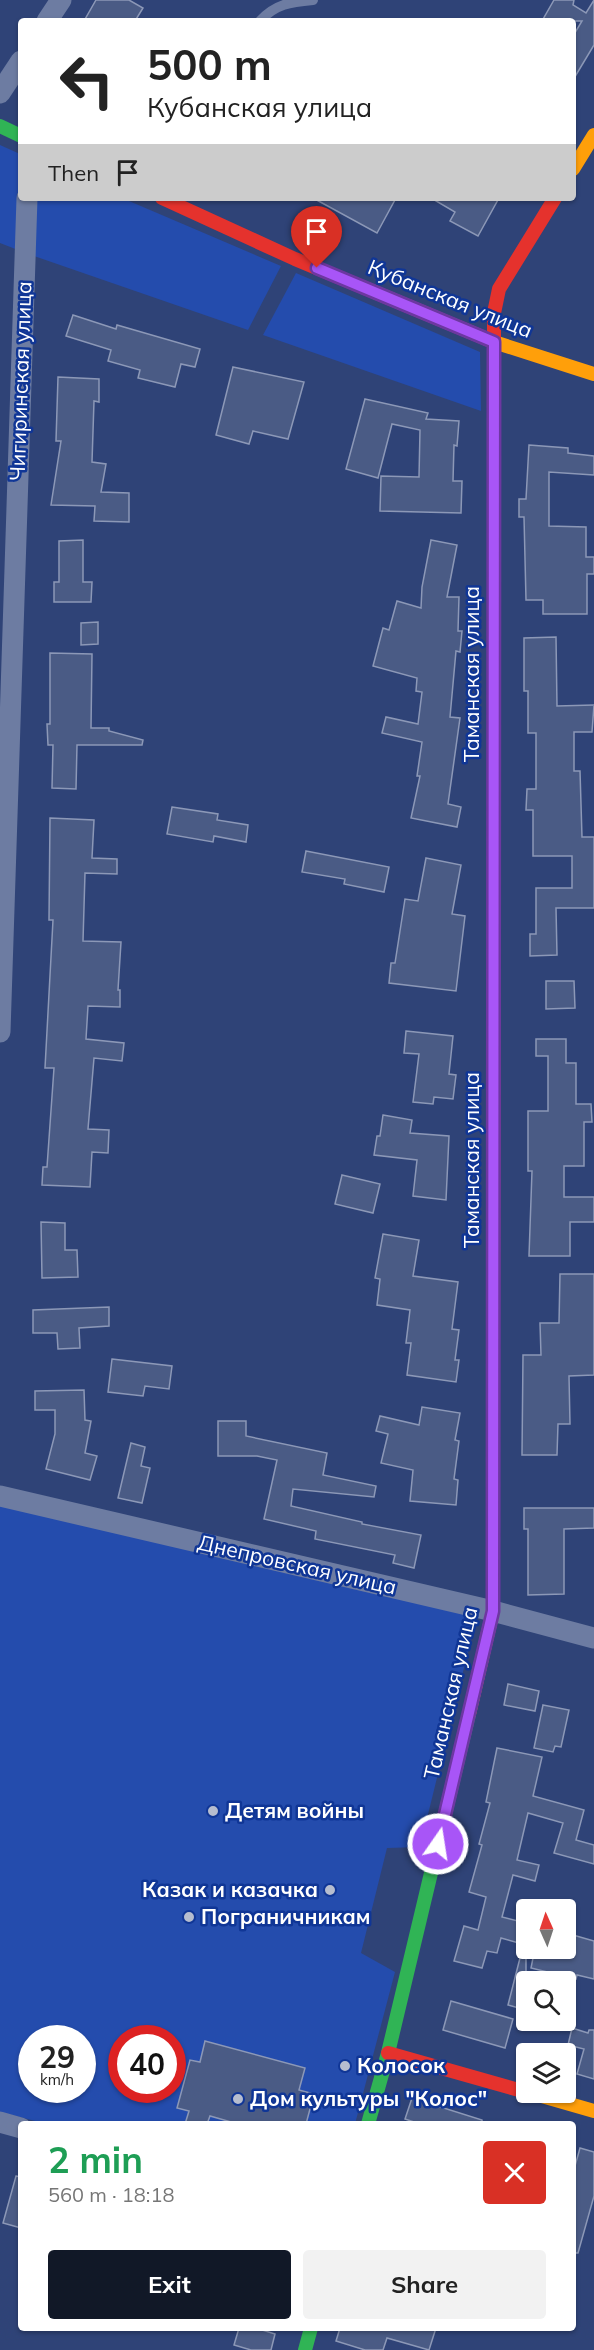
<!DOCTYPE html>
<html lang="en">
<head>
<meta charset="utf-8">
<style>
  :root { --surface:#fff; --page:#f2f2f2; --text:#222; --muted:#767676; --accent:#111827 }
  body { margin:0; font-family:Mulish,sans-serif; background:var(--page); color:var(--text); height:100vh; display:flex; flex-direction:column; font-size:22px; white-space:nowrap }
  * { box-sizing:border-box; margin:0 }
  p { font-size:20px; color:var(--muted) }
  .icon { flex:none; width:33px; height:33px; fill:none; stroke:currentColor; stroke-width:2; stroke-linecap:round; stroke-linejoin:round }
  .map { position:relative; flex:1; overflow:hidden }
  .drawer { position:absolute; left:18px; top:2121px; width:558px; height:210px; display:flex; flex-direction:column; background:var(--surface); border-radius:6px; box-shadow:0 2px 4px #0004 }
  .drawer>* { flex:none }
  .banner { position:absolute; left:18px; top:18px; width:558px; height:183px; border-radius:6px; box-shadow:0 2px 4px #0004; background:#fff; color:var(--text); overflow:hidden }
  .needle { width:39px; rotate:357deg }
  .tools { position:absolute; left:516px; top:1899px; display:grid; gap:12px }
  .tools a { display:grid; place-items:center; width:60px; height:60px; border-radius:6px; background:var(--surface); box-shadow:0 2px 4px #0004; font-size:30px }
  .speed { position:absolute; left:18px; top:2025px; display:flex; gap:12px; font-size:30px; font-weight:700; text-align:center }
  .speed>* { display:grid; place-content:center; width:78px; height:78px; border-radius:50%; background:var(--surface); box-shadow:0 2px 4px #0004; line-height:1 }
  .speed small { font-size:15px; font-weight:400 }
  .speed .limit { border:9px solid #d22; background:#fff; color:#111 }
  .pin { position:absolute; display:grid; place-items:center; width:51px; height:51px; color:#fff; margin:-62px -26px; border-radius:50% 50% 50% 0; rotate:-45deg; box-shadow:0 0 6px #0007 }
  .pin .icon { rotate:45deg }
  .me { position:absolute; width:66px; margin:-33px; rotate:13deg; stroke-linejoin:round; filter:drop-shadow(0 0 4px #0008) }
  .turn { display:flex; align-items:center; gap:21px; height:126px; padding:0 30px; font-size:27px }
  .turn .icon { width:78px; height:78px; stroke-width:2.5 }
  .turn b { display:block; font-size:42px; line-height:51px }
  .then { display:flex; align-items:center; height:57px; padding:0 30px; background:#0003; gap:12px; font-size:22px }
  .round { display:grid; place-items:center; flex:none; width:63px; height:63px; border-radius:6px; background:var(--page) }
  .overview { display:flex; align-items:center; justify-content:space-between; height:102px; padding:0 30px }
  h1 { font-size:36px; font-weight:700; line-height:45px; color:#1e9e55 }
  .cta { display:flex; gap:12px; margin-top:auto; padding:12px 30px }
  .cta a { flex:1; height:69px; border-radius:6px; background:var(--accent); color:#fff; font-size:24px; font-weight:700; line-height:69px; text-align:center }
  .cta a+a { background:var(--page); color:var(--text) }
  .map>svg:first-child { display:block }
  .green { fill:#244cad; fill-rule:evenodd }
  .building { fill:#4a5b85; stroke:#8c98b7; stroke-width:1.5 }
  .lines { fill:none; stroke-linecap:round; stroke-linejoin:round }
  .lane { stroke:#6d7ca2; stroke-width:10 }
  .street { stroke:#6d7ca2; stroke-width:21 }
  .fast { stroke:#30b455; stroke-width:14 }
  .slow { stroke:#ff9f0a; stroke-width:14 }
  .jam { stroke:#e5322d; stroke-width:14 }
  .route-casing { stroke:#6d37a1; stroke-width:15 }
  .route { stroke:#a855f7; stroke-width:10 }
  .poi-dot { fill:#b6bdcf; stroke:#103696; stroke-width:2 }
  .labels { text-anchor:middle; stroke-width:5; stroke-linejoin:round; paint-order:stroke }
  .street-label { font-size:21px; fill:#fff; stroke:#103696 }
  .poi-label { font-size:21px; font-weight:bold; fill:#fff; stroke:#103696; text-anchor:start }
</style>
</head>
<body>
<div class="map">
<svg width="594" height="2350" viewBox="0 0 594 2350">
  <rect width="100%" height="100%" fill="#2f4377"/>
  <!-- green -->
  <g class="green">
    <path d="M 0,145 L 20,154 L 18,250 L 0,243 Z"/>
    <path d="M 36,198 L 122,198 L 281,266 L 248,330 L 34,256 Z"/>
    <path d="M 296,273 L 480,352 L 481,411 L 263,335 Z"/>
    <path d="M 0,1502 L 477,1615 L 420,1847 L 387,1848 L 361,1953 L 395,1972 L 355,2124 L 47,2124 L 0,2112 ZM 32,2038 L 82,2038 L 82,2090 L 32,2090 ZM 122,2038 L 172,2038 L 172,2090 L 122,2090 Z"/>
  </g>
  <!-- building -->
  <g class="building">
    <path d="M 96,0 L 129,0 L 143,8 L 135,21 L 84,21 Z"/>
    <path d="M 554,0 L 574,0 L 573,5 L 586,13 L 594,0 L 594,45 L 573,80 L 573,36 L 582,21 L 542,21 Z"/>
    <path d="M 313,198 L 396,198 L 377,233 Z"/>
    <path d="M 431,198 L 499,198 L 478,236 L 450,221 L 455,212 Z"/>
    <path d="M 73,315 L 116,329 L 117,325 L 200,349 L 195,367 L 181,364 L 175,387 L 138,378 L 140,370 L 108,361 L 111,350 L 66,336 Z"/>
    <path d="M 233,367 L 304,382 L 288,439 L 253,431 L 249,444 L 216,435 Z"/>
    <path d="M 58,377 L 99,379 L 99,402 L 94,401 L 92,462 L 106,464 L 101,492 L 129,493 L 129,522 L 94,521 L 95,506 L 51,505 L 61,441 L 56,441 Z"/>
    <path d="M 365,399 L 428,413 L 426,419 L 459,421 L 457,446 L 454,445 L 453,481 L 462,481 L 461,513 L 380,511 L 381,476 L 419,477 L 420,430 L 392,424 L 378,478 L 346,469 Z"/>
    <path d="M 529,445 L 568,448 L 568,453 L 594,456 L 594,475 L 549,472 L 549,526 L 586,527 L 586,557 L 594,557 L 594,574 L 587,574 L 587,614 L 543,614 L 543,600 L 526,600 L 524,517 L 519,517 L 519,499 L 526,499 Z"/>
    <path d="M 83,540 L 83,582 L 92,582 L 91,602 L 54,602 L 54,582 L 59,582 L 59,541 Z"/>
    <path d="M 431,540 L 457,545 L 447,597 L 459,597 L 458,631 L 462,631 L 460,652 L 456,651 L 450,717 L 460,718 L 448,804 L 461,807 L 457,827 L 411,818 L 420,776 L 417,776 L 422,742 L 382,733 L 386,717 L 418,724 L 422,692 L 416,691 L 417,678 L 373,666 L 383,628 L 389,630 L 397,601 L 421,608 L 422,587 Z"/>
    <path d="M 98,622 L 98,644 L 81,645 L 81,623 Z"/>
    <path d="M 556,637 L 557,706 L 594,705 L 592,732 L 574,732 L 574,771 L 580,771 L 582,837 L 594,837 L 594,908 L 556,908 L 557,955 L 530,956 L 530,934 L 536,934 L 536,888 L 572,888 L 572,856 L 533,856 L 533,810 L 526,810 L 527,789 L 536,789 L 536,733 L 528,733 L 528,691 L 524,691 L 524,638 Z"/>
    <path d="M 50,653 L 92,654 L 91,728 L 109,728 L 109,731 L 143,740 L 142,745 L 77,745 L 76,789 L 52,788 L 53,745 L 48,745 L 47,724 L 50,724 Z"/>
    <path d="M 172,807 L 218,814 L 217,820 L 248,825 L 246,842 L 214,836 L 213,842 L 167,834 Z"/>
    <path d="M 50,818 L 94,820 L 92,858 L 117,859 L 117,874 L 85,873 L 83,941 L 121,942 L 118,990 L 120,990 L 120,1007 L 88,1006 L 86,1039 L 124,1043 L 122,1061 L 94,1058 L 88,1129 L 109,1130 L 108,1153 L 92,1152 L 90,1187 L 42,1185 L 43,1167 L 47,1167 L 54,1068 L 45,1068 L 53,920 L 49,920 Z"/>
    <path d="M 306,851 L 389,867 L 384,892 L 344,884 L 345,879 L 302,872 Z"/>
    <path d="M 426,858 L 461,865 L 452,914 L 465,916 L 456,991 L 389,983 L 391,963 L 395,963 L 405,899 L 418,901 Z"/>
    <path d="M 546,981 L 574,981 L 575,1008 L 546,1009 Z"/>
    <path d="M 406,1031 L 453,1036 L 449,1074 L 456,1075 L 453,1099 L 434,1097 L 433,1104 L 413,1102 L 419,1054 L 404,1053 Z"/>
    <path d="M 536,1039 L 566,1039 L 566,1063 L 576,1063 L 576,1104 L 591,1104 L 592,1122 L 584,1122 L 584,1166 L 564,1166 L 564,1197 L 594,1197 L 594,1222 L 570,1222 L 570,1256 L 529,1256 L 532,1171 L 528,1171 L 528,1111 L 548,1111 L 548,1056 L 536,1056 Z"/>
    <path d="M 383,1115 L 412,1120 L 410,1133 L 449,1136 L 446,1200 L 413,1196 L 417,1160 L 374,1155 L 377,1136 L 380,1136 Z"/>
    <path d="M 342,1175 L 380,1184 L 373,1213 L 335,1204 Z"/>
    <path d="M 41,1222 L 65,1223 L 65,1250 L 77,1250 L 78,1277 L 42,1278 Z"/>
    <path d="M 383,1234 L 419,1240 L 413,1276 L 458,1282 L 452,1329 L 459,1330 L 455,1360 L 459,1360 L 456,1382 L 407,1375 L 411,1343 L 406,1343 L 410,1310 L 377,1305 L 380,1279 L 375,1278 Z"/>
    <path d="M 560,1274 L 594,1274 L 594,1375 L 569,1376 L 570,1424 L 558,1424 L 557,1455 L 522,1455 L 523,1355 L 541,1355 L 540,1323 L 559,1323 Z"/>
    <path d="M 109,1307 L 109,1326 L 79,1328 L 80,1348 L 58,1349 L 57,1333 L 33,1333 L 33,1310 Z"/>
    <path d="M 112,1359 L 172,1366 L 169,1389 L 145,1386 L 143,1396 L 108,1392 Z"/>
    <path d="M 84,1390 L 85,1420 L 91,1421 L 85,1453 L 97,1456 L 90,1480 L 46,1469 L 55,1434 L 55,1410 L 35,1410 L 35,1391 Z"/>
    <path d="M 422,1407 L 460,1413 L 455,1440 L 459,1441 L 454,1479 L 458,1480 L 456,1505 L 410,1501 L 413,1470 L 381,1463 L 388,1434 L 376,1431 L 380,1416 L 419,1425 Z"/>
    <path d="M 218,1421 L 246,1421 L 246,1436 L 327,1453 L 323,1475 L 376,1486 L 374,1497 L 293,1489 L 291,1506 L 362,1522 L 362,1524 L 421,1535 L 414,1568 L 393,1563 L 395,1555 L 315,1539 L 316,1531 L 264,1519 L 277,1460 L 257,1456 L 218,1456 Z"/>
    <path d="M 131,1443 L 145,1447 L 141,1466 L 150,1468 L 142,1503 L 118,1498 Z"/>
    <path d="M 524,1508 L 594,1508 L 594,1528 L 564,1529 L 564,1594 L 528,1595 L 528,1529 L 524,1529 Z"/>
    <path d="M 508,1684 L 539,1691 L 535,1711 L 504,1705 Z"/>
    <path d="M 543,1705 L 569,1710 L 561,1747 L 555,1746 L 553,1752 L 534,1748 Z"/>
    <path d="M 497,1748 L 542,1757 L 533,1796 L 584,1810 L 576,1840 L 594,1845 L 594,1864 L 554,1853 L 563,1823 L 528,1813 L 517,1860 L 539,1865 L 535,1881 L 513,1875 L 502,1917 L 526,1923 L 526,1945 L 501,1938 L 497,1953 L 487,1951 L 482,1968 L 454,1961 L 464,1926 L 478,1930 L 486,1897 L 469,1892 L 482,1845 L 479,1844 L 490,1803 L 486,1802 Z"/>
    <path d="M 566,1933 L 594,1941 L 594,1979 L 577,1975 L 576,1979 L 531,1968 L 535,1948 L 566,1948 Z"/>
    <path d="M 521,1954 L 526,1954 L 526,2010 L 508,2005 Z"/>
    <path d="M 451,2001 L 513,2019 L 505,2048 L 443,2030 Z"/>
    <path d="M 572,2028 L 588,2033 L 589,2030 L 594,2030 L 594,2079 L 577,2074 L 584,2049 L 568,2045 Z"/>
    <path d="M 205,2041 L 305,2068 L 299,2090 L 314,2094 L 306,2124 L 238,2124 L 210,2116 L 207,2124 L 185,2124 L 189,2111 L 177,2108 L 190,2060 L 200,2062 Z"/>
    <path d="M 412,2098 L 482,2120 L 482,2124 L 420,2124 L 405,2119 Z"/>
    <path d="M 580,2148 L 594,2152 L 594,2196 L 578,2253 L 573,2253 L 573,2173 Z"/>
    <path d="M 16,2176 L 21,2177 L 21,2228 L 3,2223 Z"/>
    <path d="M 239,2328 L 256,2328 L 275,2334 L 271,2350 L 251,2350 L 234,2345 Z"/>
    <path d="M 340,2328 L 436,2328 L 429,2350 L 387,2338 L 383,2350 L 365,2350 L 336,2341 Z"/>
  </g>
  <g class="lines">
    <!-- lane -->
    <path class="lane" d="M 260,21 C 275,4 291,2 313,0"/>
    <!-- street -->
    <g class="street">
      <path d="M 47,21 L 61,0"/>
      <path d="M 0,93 L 21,61"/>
      <path d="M 0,1032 L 27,198"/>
      <path d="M 0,1496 L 493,1611 L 594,1638"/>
      <path d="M 0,2122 L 21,2128"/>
    </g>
    <!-- fast -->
    <g class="fast">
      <path d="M 0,126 L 21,136"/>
      <path d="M 368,2124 L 388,2053 L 469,1714"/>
      <path d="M 305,2350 L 311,2328"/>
    </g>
    <!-- slow -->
    <g class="slow">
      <path d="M 573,169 L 594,135"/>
      <path d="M 372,291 L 494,342 L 594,374"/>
      <path d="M 494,889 L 494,656"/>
      <path d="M 469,1714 L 493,1611 L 493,1330"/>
      <path d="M 528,2092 L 594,2111"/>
    </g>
    <!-- jam -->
    <g class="jam">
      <path d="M 162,198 L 295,259 L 372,291"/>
      <path d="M 494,656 L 494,313 L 499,289 L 555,198"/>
      <path d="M 493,1330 L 494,889"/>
      <path d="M 388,2053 L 526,2092"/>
    </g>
  </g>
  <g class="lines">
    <defs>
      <path id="route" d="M 317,268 L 494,342 L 493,1611 L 438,1844"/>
    </defs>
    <!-- route casing -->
    <use href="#route" class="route-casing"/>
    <!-- route -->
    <use href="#route" class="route"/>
  </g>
  <!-- markers -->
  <g class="poi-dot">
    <circle cx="213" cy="1811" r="6"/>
    <circle cx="330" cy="1890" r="6"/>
    <circle cx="189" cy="1917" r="6"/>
    <circle cx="345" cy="2066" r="6"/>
    <circle cx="238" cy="2099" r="6"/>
  </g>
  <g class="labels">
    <!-- street labels -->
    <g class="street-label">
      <text transform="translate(450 299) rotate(22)" y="7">Кубанская улица</text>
      <text transform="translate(21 381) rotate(-88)" y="7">Чигиринская улица</text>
      <text transform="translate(472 674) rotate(-90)" y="7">Таманская улица</text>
      <text transform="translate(472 1160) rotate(-90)" y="7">Таманская улица</text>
      <text transform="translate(297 1565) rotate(13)" y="7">Днепровская улица</text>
      <text transform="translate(451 1693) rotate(-77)" y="7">Таманская улица</text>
    </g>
    <!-- poi labels -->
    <g class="poi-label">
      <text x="225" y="1818">Детям войны</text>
      <text x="318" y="1897" text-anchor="end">Казак и казачка</text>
      <text x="201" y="1924">Пограничникам</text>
      <text x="357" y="2073">Колосок</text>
      <text x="250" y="2106">Дом культуры "Колос"</text>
    </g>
  </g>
</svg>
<div class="tools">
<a><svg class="needle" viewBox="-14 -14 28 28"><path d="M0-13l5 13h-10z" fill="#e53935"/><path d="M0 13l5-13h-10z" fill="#767676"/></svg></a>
<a><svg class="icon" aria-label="search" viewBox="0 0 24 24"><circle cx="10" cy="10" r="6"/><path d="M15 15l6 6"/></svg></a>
<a><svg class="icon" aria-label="layers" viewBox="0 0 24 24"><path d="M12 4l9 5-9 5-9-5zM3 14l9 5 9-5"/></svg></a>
</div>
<div class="speed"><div>29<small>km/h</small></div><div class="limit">40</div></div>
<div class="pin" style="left:317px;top:268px;background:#d93025"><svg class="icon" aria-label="arrive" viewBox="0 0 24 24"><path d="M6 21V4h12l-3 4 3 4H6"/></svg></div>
<svg class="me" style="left:438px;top:1844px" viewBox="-20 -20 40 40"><circle r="17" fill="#a855f7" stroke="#fff" stroke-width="3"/><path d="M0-11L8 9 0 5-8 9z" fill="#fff"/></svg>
<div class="banner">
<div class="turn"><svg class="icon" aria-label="left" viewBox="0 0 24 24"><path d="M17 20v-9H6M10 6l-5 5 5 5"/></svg><div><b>500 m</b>Кубанская улица</div></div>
<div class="then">Then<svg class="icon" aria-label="arrive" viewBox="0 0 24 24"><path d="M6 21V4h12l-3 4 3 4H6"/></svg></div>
</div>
<section class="drawer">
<div class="overview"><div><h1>2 min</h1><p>560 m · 18:18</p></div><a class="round" style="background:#d93025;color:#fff"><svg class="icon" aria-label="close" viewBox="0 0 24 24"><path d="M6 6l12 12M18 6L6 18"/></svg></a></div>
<div class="cta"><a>Exit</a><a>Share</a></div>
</section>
</div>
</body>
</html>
